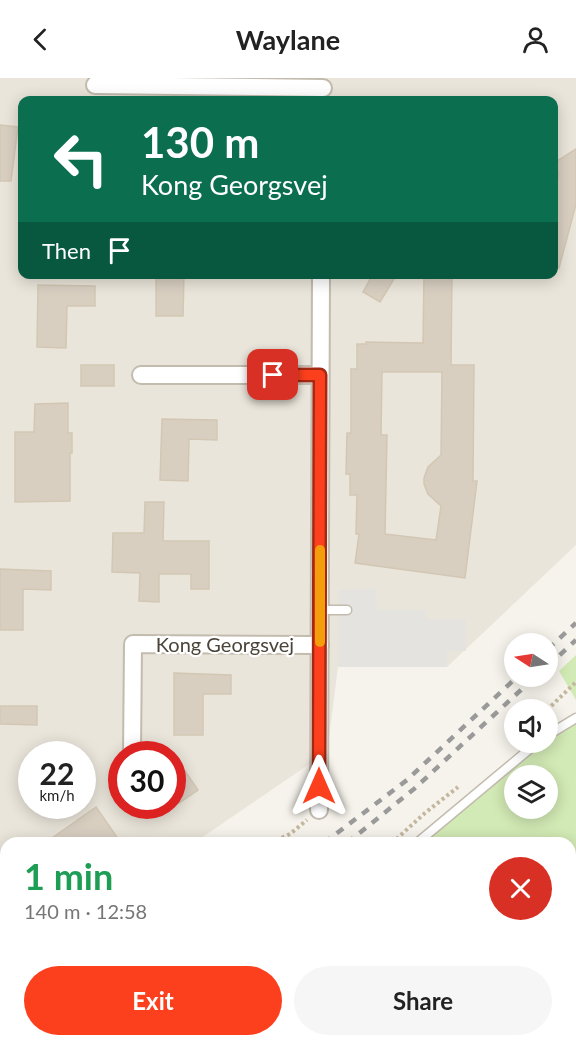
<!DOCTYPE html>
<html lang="en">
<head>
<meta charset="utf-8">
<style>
  :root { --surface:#fff; --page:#f6f6f6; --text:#222; --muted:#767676; --accent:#fc3f1d }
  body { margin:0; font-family:Lato,sans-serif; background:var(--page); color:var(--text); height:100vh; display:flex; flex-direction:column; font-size:22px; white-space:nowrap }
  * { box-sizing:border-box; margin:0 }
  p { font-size:20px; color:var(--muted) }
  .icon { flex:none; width:33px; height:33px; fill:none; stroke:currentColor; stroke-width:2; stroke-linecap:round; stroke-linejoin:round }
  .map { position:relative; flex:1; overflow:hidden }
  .details { position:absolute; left:0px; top:759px; width:576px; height:210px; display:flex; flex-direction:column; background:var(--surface); border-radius:18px 18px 0 0; box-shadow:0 3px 15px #0003 }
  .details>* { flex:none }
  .guide { position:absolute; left:18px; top:18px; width:540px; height:183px; border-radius:12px; box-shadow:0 3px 15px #0003; background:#0b6e4f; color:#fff; overflow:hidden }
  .needle { width:39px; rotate:282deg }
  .tools { position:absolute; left:504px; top:555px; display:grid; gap:12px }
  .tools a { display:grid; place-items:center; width:54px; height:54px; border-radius:50%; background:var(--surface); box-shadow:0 3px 15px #0003; font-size:30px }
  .speed { position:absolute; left:18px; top:663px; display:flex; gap:12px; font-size:30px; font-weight:700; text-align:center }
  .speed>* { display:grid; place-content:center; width:78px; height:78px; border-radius:50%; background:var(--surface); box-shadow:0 3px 15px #0003; line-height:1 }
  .speed small { font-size:15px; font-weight:400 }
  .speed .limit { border:9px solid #d22; background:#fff; color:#111 }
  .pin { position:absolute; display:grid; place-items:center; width:51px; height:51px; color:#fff; margin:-26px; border-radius:12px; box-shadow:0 3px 9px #0006 }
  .me { position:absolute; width:66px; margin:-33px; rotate:0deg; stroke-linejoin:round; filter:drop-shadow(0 0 4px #0008) }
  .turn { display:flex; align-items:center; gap:21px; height:126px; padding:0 24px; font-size:27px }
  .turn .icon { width:78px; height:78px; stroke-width:2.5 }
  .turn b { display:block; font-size:42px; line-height:51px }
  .then { display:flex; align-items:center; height:57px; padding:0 24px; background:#0003; gap:12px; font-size:22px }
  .round { display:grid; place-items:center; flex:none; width:63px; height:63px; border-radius:32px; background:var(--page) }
  .head { display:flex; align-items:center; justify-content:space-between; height:102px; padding:0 24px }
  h1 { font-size:36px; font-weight:700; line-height:45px; color:#1e9e55 }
  .cta { display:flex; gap:12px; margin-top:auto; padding:12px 24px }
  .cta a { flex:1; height:69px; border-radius:36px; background:var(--accent); color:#fff; font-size:24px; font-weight:700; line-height:69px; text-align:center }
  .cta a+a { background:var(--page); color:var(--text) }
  header { display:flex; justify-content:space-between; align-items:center; height:78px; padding:0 24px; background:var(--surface); font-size:27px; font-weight:700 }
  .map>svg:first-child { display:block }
  .residential { fill:#eae5da; fill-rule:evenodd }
  .green { fill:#d2eab5; fill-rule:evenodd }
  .parking { fill:#e5e3e0 }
  .building { fill:#d8cfc1; stroke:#d3c7b4; stroke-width:1.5; fill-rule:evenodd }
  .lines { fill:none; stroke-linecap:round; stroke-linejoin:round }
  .lane-casing { stroke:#c2bbae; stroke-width:11 }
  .street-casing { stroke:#c2bbae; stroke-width:20 }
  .path { stroke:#c4b79f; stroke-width:4; stroke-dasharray:3 3; stroke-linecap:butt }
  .lane { stroke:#fff; stroke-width:8 }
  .street { stroke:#fff; stroke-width:16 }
  .rail { stroke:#9a9a9a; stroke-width:4.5; stroke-dasharray:8 8; stroke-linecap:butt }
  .route-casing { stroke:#a42913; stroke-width:15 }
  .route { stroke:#fc3f1d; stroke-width:10 }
  .slow { stroke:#f59e0b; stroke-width:10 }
  .labels { text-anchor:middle; stroke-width:4.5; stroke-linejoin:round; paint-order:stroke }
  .street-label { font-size:20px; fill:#4b4439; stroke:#fff }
</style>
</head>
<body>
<header><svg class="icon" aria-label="back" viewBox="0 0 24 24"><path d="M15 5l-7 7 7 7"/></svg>Waylane<svg class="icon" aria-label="person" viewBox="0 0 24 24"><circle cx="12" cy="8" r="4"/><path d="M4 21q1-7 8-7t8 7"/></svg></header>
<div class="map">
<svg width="576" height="969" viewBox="0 0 576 969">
  <rect width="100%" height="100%" fill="#f6f3ec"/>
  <!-- residential -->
  <g class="residential">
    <path d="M 0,0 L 576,0 L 576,467 L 447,589 L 338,589 L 327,674 L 194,765 L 6,765 L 6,894 L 0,898 ZM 22,22 L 554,22 L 554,196 L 22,196 ZM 32,676 L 82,676 L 82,728 L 32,728 ZM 122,676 L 172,676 L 172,728 L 122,728 Z"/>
    <path d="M 287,963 L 379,963 L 405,967 L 405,969 L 286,969 Z"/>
  </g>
  <!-- green -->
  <g class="green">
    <path d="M 576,577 L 576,622 L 559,593 Z"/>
    <path d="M 576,646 L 576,969 L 405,969 L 405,966 L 379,963 L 570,963 L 570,765 L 424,765 L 542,666 L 548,664 L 548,663 ZM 514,698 L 548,698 L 548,730 L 514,730 Z"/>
  </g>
  <!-- parking -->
  <path class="parking" d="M 338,511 L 376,511 L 377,532 L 426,532 L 426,541 L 466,541 L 466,573 L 447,573 L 447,589 L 338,589 Z"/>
  <!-- building -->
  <g class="building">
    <path d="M 0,47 L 18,49 L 11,103 L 0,103 Z"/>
    <path d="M 576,71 L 576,126 L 559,190 L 554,189 L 554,114 L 559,95 L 554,85 Z"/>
    <path d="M 156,196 L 184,196 L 183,238 L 156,238 Z"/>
    <path d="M 373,196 L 397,196 L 380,224 L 363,214 Z"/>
    <path d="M 424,196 L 452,196 L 451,287 L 474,287 L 473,403 L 477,403 L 465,500 L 355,485 L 359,456 L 356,456 L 357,417 L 350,417 L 350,396 L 346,396 L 347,355 L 351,355 L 351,291 L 357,291 L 357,266 L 366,266 L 366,264 L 423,265 ZM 382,294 L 442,294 L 441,377 L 428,389 L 424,400 L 424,406 L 428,416 L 441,428 L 436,462 L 385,456 L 387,357 L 381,357 Z"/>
    <path d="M 38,207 L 95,208 L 95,228 L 67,228 L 66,270 L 37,269 Z"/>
    <rect x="81" y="287" width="33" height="21"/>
    <path d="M 68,325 L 68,355 L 72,355 L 72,375 L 70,375 L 70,423 L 15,424 L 15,354 L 34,354 L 35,326 Z"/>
    <path d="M 162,341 L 217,342 L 217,362 L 189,361 L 188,403 L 160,402 Z"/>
    <path d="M 145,424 L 164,424 L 163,463 L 209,463 L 209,511 L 191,511 L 191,496 L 159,496 L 159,524 L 139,523 L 140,495 L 112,494 L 113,455 L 144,455 Z"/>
    <path d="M 0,491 L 51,493 L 51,512 L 23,511 L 23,552 L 0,552 Z"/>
    <path d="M 174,595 L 231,597 L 231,616 L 203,616 L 203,657 L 174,657 Z"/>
    <path d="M 0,628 L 37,628 L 37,647 L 0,646 Z"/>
    <path d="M 185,693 L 198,712 L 173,729 L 173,700 Z"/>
    <path d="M 96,729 L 121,765 L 45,765 Z"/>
  </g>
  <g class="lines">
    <defs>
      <g id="lane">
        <path d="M 320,532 L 347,532"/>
        <path d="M 548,657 L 576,640"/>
        <path d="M 417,765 L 538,664"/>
        <path d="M 570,891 L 576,892"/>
        <path d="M 298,969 L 299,963"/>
      </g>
      <g id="street">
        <path d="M 95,7 L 323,10"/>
        <path d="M 141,297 L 320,297"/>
        <path d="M 132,676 L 133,566 L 320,567"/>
        <path d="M 319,732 L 321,196"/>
      </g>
    </defs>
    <!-- lane casing -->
    <use href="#lane" class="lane-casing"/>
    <!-- street casing -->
    <use href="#street" class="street-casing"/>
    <!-- path -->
    <g class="path">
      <path d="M 547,632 L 576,604"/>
      <path d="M 271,765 L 290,756 L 307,742"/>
      <path d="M 392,765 L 425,735 L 458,709"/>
      <path d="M 219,963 L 228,969"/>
      <path d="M 114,969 L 123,963"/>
    </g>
    <!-- lane -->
    <use href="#lane" class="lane"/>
    <!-- street -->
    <use href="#street" class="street"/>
    <!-- rail -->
    <g class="rail">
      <path d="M 548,571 L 576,545"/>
      <path d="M 548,588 L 576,562"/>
      <path d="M 324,765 L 407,702 L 518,598"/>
      <path d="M 347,765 L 414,711 L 536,598"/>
      <path d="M 26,969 L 35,963"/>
      <path d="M 48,969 L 58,963"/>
    </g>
  </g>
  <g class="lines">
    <defs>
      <path id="route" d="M 273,297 L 320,297 L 319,708"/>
    </defs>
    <!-- route casing -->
    <use href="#route" class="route-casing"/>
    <!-- route -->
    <use href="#route" class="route"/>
    <!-- slow -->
    <path class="slow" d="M 320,472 L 320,564"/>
  </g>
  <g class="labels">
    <!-- street labels -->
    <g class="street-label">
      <text x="225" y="574">Kong Georgsvej</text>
    </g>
  </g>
</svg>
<div class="tools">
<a><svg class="needle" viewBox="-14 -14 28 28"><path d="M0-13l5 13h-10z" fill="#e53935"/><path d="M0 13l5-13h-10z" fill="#767676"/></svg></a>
<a><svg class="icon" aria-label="sound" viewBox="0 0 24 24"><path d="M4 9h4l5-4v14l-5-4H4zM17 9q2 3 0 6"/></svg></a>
<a><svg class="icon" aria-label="layers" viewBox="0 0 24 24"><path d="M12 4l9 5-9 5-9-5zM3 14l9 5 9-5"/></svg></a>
</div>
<div class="speed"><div>22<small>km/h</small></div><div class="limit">30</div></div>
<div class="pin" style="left:273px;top:297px;background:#d93025"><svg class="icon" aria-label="arrive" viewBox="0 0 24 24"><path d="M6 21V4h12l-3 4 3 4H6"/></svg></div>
<svg class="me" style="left:319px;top:708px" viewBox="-20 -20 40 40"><path d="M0-17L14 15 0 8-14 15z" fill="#fc3f1d" stroke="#fff" stroke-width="4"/></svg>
<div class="guide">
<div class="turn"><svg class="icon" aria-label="left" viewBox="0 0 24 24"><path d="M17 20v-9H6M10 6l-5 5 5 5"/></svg><div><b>130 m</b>Kong Georgsvej</div></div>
<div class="then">Then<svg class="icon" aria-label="arrive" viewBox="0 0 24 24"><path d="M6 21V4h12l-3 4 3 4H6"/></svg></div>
</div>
<section class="details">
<div class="head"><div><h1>1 min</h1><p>140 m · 12:58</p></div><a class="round" style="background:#d93025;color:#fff"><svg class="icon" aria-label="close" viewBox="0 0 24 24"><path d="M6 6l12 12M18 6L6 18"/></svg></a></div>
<div class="cta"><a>Exit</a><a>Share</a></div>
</section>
</div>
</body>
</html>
